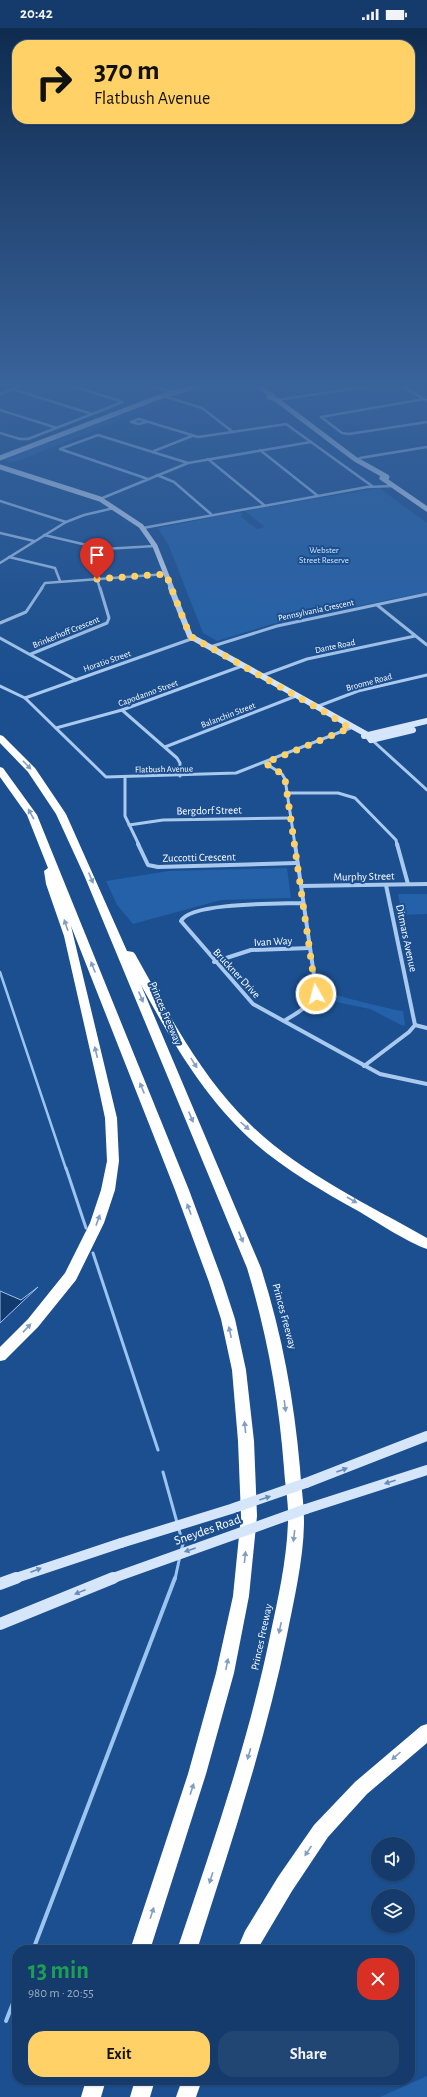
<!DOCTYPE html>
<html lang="en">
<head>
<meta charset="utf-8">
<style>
  :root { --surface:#143b6b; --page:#214673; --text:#f1f3f6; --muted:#9dadc1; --line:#33557e; --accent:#ffd166 }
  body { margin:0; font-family:"Alegreya Sans",sans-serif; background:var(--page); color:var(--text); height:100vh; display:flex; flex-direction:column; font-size:15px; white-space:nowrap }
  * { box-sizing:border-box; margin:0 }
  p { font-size:13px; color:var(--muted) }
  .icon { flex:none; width:22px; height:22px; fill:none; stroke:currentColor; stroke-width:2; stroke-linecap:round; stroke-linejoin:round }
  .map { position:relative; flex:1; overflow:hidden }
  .drawer { position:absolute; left:12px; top:1917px; width:403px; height:140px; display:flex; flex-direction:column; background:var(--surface); border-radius:16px; box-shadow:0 1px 3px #0004,0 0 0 1px var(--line) }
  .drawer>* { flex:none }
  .hud { position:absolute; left:12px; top:12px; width:403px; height:84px; border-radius:16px; box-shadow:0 1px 3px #0004,0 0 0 1px var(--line); background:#ffd166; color:#111; overflow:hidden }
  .controls { position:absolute; left:371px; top:1809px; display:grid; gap:8px }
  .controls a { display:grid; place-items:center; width:44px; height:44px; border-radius:50%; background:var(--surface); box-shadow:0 1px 3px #0004,0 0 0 1px var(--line); font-size:20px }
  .pin { position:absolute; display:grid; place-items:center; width:34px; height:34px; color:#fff; margin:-41px -17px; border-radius:50% 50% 50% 0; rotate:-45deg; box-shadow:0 0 4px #0007 }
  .pin .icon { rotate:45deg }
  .me { position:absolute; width:44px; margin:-22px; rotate:353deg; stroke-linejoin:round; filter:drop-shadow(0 0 3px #0008) }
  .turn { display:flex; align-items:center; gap:14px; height:84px; padding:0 16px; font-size:18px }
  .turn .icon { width:52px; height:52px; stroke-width:2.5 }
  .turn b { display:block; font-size:28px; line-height:34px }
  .round { display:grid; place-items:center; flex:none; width:42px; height:42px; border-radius:16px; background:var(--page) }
  .summary { display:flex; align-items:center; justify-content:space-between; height:68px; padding:0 16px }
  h1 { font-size:24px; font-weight:700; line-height:30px; color:#1e9e55 }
  .primary-button { display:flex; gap:8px; margin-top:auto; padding:8px 16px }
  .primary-button a { flex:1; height:46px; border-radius:16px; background:var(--accent); color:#111; font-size:16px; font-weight:700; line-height:46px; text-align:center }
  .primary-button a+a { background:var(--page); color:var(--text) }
  .status { display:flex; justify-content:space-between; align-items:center; height:28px; padding:0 20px; background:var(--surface); direction:ltr }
  .status svg { height:11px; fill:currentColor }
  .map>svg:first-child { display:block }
  .green { fill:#2461a8 }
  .water { fill:#123a6d; stroke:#9cc4f0 }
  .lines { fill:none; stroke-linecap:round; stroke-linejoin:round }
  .stream-far2 { stroke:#9cc4f0; stroke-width:2.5 }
  .stream-far1 { stroke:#9cc4f0; stroke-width:3 }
  .stream { stroke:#9cc4f0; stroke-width:4 }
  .street-far2 { stroke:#a9c9ee; stroke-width:2.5 }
  .street-far1 { stroke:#a9c9ee; stroke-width:3 }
  .street { stroke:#a9c9ee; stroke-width:4 }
  .secondary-far3 { stroke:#d6e6fa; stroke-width:5 }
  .secondary-far2 { stroke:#d6e6fa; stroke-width:6 }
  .secondary-far1 { stroke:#d6e6fa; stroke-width:10 }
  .secondary { stroke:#d6e6fa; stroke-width:12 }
  .highway { fill:#fff; fill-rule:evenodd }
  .secondary-bridge { stroke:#d6e6fa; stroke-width:10 }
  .oneway { fill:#829ec1 }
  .oneway2 { fill:#668bba }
  .route { stroke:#ffd166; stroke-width:7; stroke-dasharray:0 12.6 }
  .labels { text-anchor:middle; stroke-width:4; stroke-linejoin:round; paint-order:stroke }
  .far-park-label { font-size:9px; fill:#cfe3fa; stroke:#1b4f8f }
  .far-street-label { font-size:9px; fill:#fff; stroke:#1b4f8f }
  .street-label { font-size:11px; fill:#fff; stroke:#1b4f8f }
  .near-street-label { font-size:13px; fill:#fff; stroke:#1b4f8f }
</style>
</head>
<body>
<div class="status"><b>20:42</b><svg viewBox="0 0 49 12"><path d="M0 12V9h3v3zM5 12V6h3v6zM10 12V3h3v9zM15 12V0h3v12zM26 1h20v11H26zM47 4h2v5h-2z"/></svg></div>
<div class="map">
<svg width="427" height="2069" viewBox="0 0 427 2069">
  <rect width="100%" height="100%" fill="#1b4f8f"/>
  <!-- green -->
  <g class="green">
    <path d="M 161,371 L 172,372 L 12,435 L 7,433 L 25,424 L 6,433 L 2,431 Z"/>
    <path d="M 379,460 L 427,495 L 427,564 L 272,596 L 217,613 L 203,605 L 169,518 L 158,500 L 240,484 L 243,487 L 240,488 L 257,501 L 265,499 L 245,483 Z"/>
    <path d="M 287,840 L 291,870 L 221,872 L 133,896 L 117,877 L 106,853 L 169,843 Z"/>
    <path d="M 398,866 L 427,866 L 427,886 L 402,887 Z"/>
    <path d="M 326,964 C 329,966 398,983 403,983 L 405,996 L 403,998 L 370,981 L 327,972 Z"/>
    <path d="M 427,2048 L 427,2069 L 380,2069 Z"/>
  </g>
  <!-- water -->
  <path class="water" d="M 38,1259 L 0,1295 L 0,1263 L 21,1272 Z"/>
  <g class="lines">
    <!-- stream-far2 -->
    <path class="stream-far2" d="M 0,944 L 66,1141"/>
    <!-- stream-far1 -->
    <g class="stream-far1">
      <path d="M 66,1140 L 86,1200"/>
      <path d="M 93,1225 L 158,1422"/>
      <path d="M 163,1444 L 183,1516 L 181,1523"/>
      <path d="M 175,1551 L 180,1528"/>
    </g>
    <!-- stream -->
    <g class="stream">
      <path d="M 33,1922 L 175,1550"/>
      <path d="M 6,1993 L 17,1965"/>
    </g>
    <!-- street-far2 -->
    <g class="street-far2">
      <path d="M 147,358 L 173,364"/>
      <path d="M 402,358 L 427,373"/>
      <path d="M 12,361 L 92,386"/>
      <path d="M 0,366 L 22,358"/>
      <path d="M 163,368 L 202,380 L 233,404"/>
      <path d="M 424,371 L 321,389 L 342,405 L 349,406 L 427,394"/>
      <path d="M 277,372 L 370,358"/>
      <path d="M 0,382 L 57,400"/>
      <path d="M 146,394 L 139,396 L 131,394 L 139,391 L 198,409 L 286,396 L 372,458"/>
      <path d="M 0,405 L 20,411 L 28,411 L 123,374 L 73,358"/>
      <path d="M 260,422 L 318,468"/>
      <path d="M 154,423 L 192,408"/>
      <path d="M 360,430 L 427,419"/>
      <path d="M 208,431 L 264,477"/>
      <path d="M 157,447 L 174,454 L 211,486"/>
      <path d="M 148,451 L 60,421 L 98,407 L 188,435"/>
      <path d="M 100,471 L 188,435 L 311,414"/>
      <path d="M 0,473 L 66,494"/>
      <path d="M 143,500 L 367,459 L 393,458"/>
      <path d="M 0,505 L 34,513"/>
      <path d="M 44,507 L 104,521 L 155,518"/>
      <path d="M 9,529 L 55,540 L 60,553"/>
      <path d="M 0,535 L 66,494 L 84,487 L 114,480"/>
      <path d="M 97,551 L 100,561"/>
      <path d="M 41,561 L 45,555 L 166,546"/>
    </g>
    <!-- street-far1 -->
    <g class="street-far1">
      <path d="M 377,577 L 427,617"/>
      <path d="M 0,595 L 26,584 L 42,560"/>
      <path d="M 0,610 L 76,652"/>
      <path d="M 210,619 L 277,598 L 427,566"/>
      <path d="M 31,626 L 107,595 L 109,590 L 100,560"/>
      <path d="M 261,648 L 307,631 L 415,608"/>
      <path d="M 0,658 L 25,670 L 106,749 L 236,745 L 353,699"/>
      <path d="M 25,670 L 194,610"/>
      <path d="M 316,679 L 358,663 L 427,647"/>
      <path d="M 122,682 L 177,730 L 180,735 L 180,748"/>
      <path d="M 56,700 L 122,682 L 242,638"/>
      <path d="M 372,712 L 427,762"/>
      <path d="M 165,719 L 296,668"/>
      <path d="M 265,735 L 282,746 L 285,751 L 295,817"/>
      <path d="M 125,749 L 125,788 L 139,817"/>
      <path d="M 287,765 L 338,765 L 355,770 L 396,812 L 397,817"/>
      <path d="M 129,797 L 163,792 L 291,790"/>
    </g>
    <!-- street -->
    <g class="street">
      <path d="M 138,816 L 148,837 L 158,839 L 296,835"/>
      <path d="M 397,816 L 408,856"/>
      <path d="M 301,858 L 427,856"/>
      <path d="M 303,875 C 282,876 190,874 181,893 L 253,976 L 380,1046 L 427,1056"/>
      <path d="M 214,934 L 251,922 L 310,920"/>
      <path d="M 284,993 C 297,985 313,977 316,961 L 295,816"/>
      <path d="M 415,997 L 427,1000"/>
      <path d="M 364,1038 L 409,1004 L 415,997 L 386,857"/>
    </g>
    <!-- secondary-far3 -->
    <g class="secondary-far3">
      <path d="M 257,358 L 273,368"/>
      <path d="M 269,366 L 269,369 L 277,372 L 355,431 L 387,449 L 386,451"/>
      <path d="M 0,430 L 162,368 L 198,358"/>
      <path d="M 0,439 L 100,471 L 141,498 L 155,518 L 172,561"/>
      <path d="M 382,450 L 427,481"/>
    </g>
    <!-- secondary-far2 -->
    <g class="secondary-far2">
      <path d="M 171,560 L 190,608 L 366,706 L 371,712"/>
      <path d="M 364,708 L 427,693"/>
      <path d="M 371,712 L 413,702"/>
    </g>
    <!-- secondary-far1 -->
    <g class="secondary-far1">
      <path d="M 306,1455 L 427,1408"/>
      <path d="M 306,1481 L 427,1442"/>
      <path d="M 13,1551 L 121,1515"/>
      <path d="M 111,1551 L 116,1549"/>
    </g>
    <!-- secondary -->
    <g class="secondary">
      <path d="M 0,1556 L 16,1550"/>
      <path d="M 0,1596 L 113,1550"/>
    </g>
    <!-- highway -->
    <g class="highway">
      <path d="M 0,707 L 3,708 L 35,740 L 66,786 L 127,923 L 133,924 L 135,926 C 166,981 195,1038 239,1085 C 290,1140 362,1173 427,1210 L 427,1221 C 409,1215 378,1195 360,1184 C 322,1163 282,1140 249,1110 C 203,1067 171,1012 141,957 L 261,1240 C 282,1306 294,1371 300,1440 C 301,1457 304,1475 304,1493 C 304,1529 294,1572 287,1607 C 265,1715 230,1818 197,1922 L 177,1922 C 212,1818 248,1715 270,1608 C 278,1571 287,1531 288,1493 C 289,1476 285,1458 284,1440 C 279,1372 267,1306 247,1240 L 84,847 L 56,786 L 28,744 L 0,715 Z"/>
      <path d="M 0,739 L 3,740 L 37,787 L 189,1162 L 223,1254 L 235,1291 L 246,1342 L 254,1413 L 257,1488 L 249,1568 L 234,1645 L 206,1746 L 150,1922 L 130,1922 L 188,1746 L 216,1645 L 233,1568 L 241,1488 L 238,1413 L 232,1342 L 221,1291 L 209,1254 L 175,1162 L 71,898 L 117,1090 L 119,1133 L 115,1162 L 104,1195 L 76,1252 L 38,1299 L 5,1332 L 0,1333 L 0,1319 L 28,1291 L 65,1245 L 90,1195 L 101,1162 L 107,1133 L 105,1090 L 99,1062 L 64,908 L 46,856 L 44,843 L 48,840 L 27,787 L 0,749 Z"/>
      <path d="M 427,1696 L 427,1715 L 367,1766 L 328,1809 L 292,1863 L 257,1922 L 237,1922 L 245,1903 L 278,1849 L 314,1797 L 355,1754 L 421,1698 Z"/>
      <path d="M 86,2052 L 106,2052 L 101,2069 L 81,2069 Z"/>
      <path d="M 135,2052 L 155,2052 L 150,2069 L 130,2069 Z"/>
      <path d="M 182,2052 L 202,2052 L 196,2069 L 176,2069 Z"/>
    </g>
    <!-- secondary-bridge -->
    <g class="secondary-bridge">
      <path d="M 121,1515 L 231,1481 L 306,1455"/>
      <path d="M 116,1549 L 306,1481"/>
    </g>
  </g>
  <!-- one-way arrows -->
  <defs><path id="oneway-solid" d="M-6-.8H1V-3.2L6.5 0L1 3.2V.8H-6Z"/></defs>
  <g class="oneway">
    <use href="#oneway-solid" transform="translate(27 737) rotate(46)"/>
    <use href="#oneway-solid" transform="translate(31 786) rotate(-119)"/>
    <use href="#oneway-solid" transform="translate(91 850) rotate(67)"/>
    <use href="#oneway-solid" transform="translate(66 897) rotate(-109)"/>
    <use href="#oneway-solid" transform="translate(93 939) rotate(-112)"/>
    <use href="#oneway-solid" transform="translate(141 969) rotate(67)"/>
    <use href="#oneway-solid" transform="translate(96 1024) rotate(-103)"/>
    <use href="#oneway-solid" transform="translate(194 1035) rotate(58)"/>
    <use href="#oneway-solid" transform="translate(142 1060) rotate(-112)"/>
    <use href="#oneway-solid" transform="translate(191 1089) rotate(67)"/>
    <use href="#oneway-solid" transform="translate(245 1098) rotate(42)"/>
    <use href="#oneway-solid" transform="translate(352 1172) rotate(30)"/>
    <use href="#oneway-solid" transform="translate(189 1181) rotate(-110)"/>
    <use href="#oneway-solid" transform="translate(98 1192) rotate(-70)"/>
    <use href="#oneway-solid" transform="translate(241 1209) rotate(68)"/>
    <use href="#oneway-solid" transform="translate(27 1300) rotate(-47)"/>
    <use href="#oneway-solid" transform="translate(230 1304) rotate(-102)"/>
    <use href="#oneway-solid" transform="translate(285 1378) rotate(82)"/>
    <use href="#oneway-solid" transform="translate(245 1399) rotate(-96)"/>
    <use href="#oneway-solid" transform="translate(294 1508) rotate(97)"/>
    <use href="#oneway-solid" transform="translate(245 1529) rotate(-84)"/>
    <use href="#oneway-solid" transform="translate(280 1600) rotate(102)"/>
    <use href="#oneway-solid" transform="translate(227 1636) rotate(-78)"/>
    <use href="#oneway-solid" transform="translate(249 1726) rotate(106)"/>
    <use href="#oneway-solid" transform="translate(396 1728) rotate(138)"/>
    <use href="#oneway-solid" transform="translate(192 1761) rotate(-72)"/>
    <use href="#oneway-solid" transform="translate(308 1823) rotate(124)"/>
    <use href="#oneway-solid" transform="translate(211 1850) rotate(108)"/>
    <use href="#oneway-solid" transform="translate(152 1885) rotate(-72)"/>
  </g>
  <g class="oneway2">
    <use href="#oneway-solid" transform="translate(342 1442) rotate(-20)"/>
    <use href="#oneway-solid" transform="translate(390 1454) rotate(162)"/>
    <use href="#oneway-solid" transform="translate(265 1470) rotate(-19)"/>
    <use href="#oneway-solid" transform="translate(190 1522) rotate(161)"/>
    <use href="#oneway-solid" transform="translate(36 1542) rotate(-21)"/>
    <use href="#oneway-solid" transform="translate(80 1564) rotate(158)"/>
  </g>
  <!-- sky -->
  <linearGradient id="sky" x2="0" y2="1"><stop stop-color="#0f2b4f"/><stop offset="0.55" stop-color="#39639b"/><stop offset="1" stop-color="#39639b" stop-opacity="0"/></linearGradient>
  <rect width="427" height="648" fill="url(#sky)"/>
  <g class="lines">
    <!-- route -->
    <path class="route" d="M 97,551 L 166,546 L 190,608 L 328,686 L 350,700 L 265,735 L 282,746 L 285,751 L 316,966"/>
  </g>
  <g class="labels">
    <!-- far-park labels -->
    <g class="far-park-label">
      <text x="324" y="525">Webster<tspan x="324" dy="10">Street Reserve</tspan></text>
    </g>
    <!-- far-street labels -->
    <g class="far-street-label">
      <text transform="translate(316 582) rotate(-12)" y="3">Pennsylvania Crescent</text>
      <text transform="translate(66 604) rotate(-22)" y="3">Brinkerhoff Crescent</text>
      <text transform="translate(335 618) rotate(-12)" y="3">Dante Road</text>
      <text transform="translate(107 633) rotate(-19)" y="3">Horatio Street</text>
      <text transform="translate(369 654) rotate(-15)" y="3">Broome Road</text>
      <text transform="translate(148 665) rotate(-20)" y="3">Capodanno Street</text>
      <text transform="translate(228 687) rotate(-21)" y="3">Balanchin Street</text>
      <text transform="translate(164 741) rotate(-1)" y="3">Flatbush Avenue</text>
    </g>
    <!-- street labels -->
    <g class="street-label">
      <text transform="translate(209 782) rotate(-1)" y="4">Bergdorf Street</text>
      <text transform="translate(199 829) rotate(-1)" y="4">Zuccotti Crescent</text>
      <text transform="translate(364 848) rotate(-1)" y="4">Murphy Street</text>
      <text transform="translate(407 910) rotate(78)" y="4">Ditmars Avenue</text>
      <text transform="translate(273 913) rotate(-3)" y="4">Ivan Way</text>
      <text transform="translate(237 945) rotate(47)" y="4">Bruckner Drive</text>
      <text transform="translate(166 985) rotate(67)" y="4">Princes Freeway</text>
      <text transform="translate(285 1288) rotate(75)" y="4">Princes Freeway</text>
      <text transform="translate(261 1609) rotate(-78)" y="4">Princes Freeway</text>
    </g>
    <!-- near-street labels -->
    <g class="near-street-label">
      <text transform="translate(207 1501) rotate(-19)" y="5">Sneydes Road</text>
    </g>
  </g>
</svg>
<div class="controls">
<a><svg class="icon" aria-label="sound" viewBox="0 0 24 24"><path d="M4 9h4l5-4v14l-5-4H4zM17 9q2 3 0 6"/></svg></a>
<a><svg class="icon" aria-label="layers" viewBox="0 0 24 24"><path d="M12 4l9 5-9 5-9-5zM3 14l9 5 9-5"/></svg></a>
</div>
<div class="pin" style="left:97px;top:551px;background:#d93025"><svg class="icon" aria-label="arrive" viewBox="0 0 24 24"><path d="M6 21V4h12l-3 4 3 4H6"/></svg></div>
<svg class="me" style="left:316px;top:966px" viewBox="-20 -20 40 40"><circle r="17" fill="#ffd166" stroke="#fff" stroke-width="3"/><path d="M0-11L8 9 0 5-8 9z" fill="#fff"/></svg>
<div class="hud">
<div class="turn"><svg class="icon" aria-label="right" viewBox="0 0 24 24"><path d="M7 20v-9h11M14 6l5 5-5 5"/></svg><div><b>370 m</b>Flatbush Avenue</div></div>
</div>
<section class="drawer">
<div class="summary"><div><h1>13 min</h1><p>980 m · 20:55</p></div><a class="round" style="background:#d93025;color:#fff"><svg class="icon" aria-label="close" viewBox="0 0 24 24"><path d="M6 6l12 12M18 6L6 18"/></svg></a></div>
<div class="primary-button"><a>Exit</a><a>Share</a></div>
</section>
</div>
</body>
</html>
